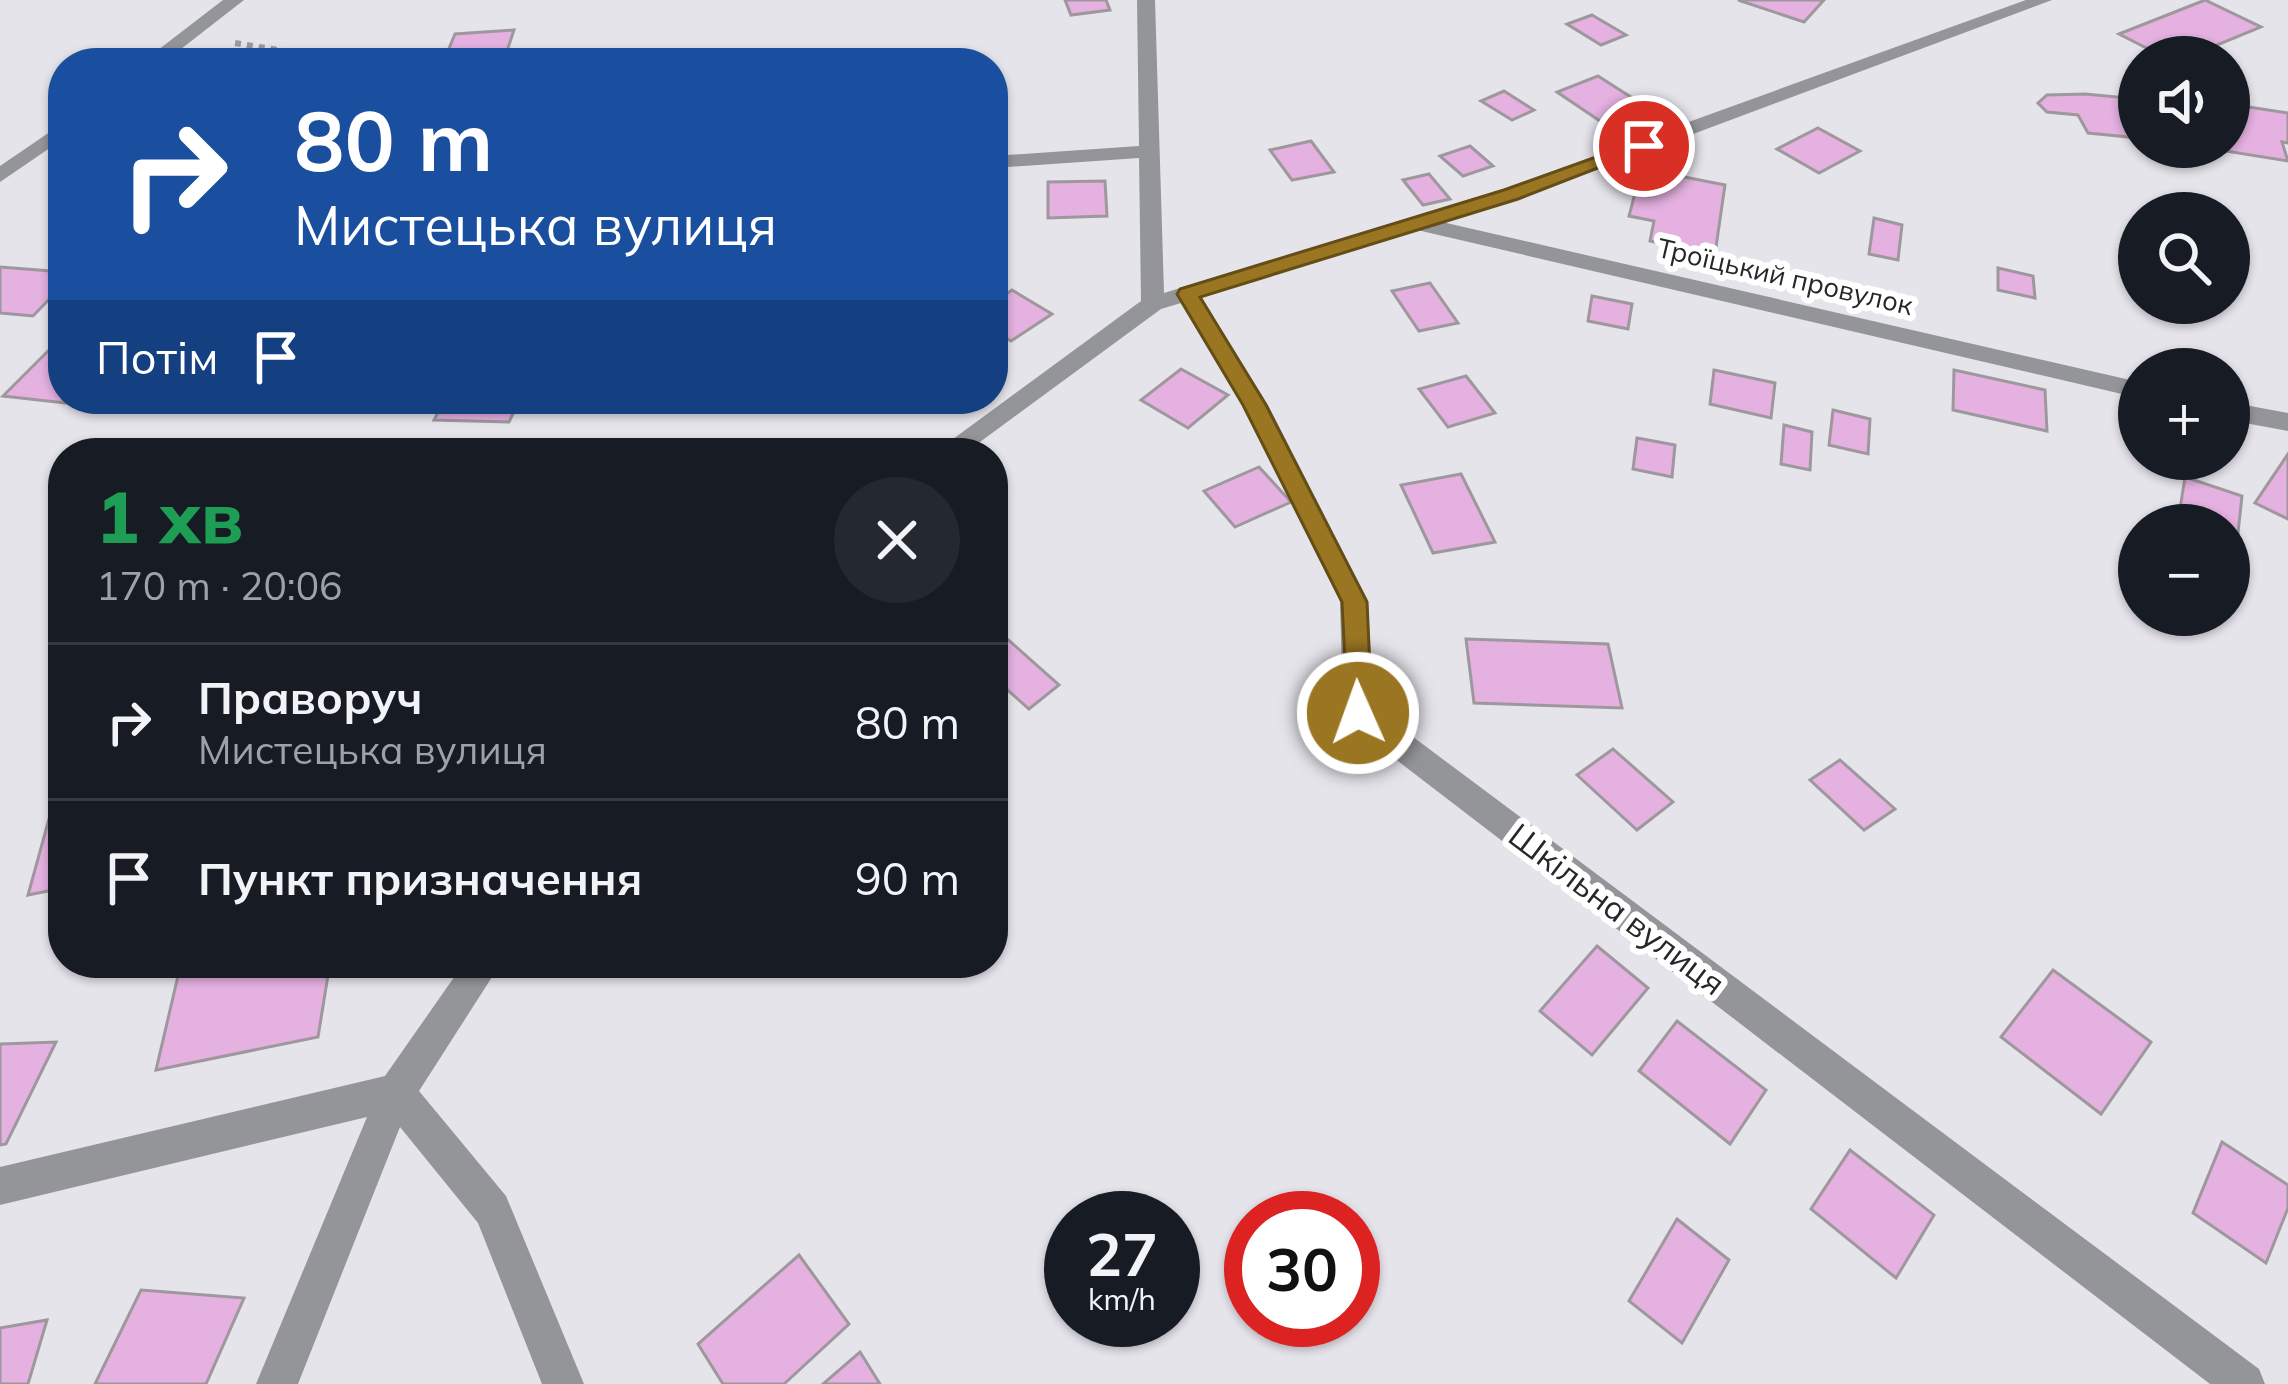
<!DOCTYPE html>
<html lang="uk">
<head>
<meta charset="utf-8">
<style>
  :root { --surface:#171b24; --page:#242831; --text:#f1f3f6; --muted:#9ea1a6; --line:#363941 }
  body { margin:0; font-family:Mulish,sans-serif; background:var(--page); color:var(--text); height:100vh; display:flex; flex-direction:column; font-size:45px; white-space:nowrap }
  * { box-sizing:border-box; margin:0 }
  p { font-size:39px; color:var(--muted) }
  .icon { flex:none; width:66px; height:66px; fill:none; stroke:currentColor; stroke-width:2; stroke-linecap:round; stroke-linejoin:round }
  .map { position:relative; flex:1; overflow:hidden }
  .sheet { position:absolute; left:48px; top:438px; width:960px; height:540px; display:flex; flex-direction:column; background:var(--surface); border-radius:48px; box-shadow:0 3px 9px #0004 }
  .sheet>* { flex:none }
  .top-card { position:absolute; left:48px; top:48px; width:960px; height:366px; border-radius:48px; box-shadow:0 3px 9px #0004; background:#1a4fa0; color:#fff; overflow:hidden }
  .fabs { position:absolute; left:2118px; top:36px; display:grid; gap:24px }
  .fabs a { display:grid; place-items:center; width:132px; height:132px; border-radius:50%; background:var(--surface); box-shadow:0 3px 9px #0004; font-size:60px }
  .speed { position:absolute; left:1044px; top:1191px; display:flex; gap:24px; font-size:60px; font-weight:700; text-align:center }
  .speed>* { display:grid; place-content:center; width:156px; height:156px; border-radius:50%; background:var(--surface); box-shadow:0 3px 9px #0004; line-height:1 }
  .speed small { font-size:30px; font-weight:400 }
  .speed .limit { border:18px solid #d22; background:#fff; color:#111 }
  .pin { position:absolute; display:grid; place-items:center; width:102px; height:102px; color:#fff; margin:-51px; border:6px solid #fff; border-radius:50%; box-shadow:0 3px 12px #0007 }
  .me { position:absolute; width:132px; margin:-66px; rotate:358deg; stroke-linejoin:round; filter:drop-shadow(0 0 9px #0008) }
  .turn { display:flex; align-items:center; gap:42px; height:252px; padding:0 48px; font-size:54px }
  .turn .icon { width:156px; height:156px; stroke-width:2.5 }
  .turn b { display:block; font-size:84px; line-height:102px }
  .then { display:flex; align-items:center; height:114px; padding:0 48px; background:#0003; gap:24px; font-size:45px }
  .round { display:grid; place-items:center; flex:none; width:126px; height:126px; border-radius:63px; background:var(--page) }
  .head { display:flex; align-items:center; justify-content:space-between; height:204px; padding:0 48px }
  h1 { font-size:72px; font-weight:800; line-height:90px; color:#1e9e55 }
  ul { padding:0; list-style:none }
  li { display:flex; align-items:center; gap:36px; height:156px; padding:0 48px; border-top:3px solid var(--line) }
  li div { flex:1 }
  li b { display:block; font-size:45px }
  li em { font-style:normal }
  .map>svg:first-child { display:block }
  .building { fill:#e4b1e0; stroke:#9e989d; stroke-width:3 }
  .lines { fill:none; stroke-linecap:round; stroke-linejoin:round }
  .path { stroke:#9b9a9f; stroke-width:6; stroke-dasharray:6 6; stroke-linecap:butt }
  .minor { fill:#949598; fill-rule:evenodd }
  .route { fill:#9b7622; stroke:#654d16; stroke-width:3 }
  .labels { text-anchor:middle; stroke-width:12; stroke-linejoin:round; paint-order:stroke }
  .far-street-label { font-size:27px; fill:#272729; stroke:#fff }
  .street-label { font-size:33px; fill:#272729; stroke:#fff }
</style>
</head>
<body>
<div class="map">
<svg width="2288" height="1384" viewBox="0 0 2288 1384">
  <rect width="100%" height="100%" fill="#e6e4eb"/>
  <!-- building -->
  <g class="building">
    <path d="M 1065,0 L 1106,0 L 1110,10 L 1071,15 Z"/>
    <path d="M 1738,0 L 1824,0 L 1804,22 Z"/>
    <path d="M 2205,0 L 2261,27 L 2188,57 L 2164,57 L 2119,34 Z"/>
    <path d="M 1592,15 L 1626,35 L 1601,45 L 1567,24 Z"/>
    <path d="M 514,30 L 504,60 L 443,63 L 455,34 Z"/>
    <path d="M 1598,76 L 1648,108 L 1606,125 L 1557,92 Z"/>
    <path d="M 1504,91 L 1534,110 L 1512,120 L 1481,101 Z"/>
    <path d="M 2085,94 L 2139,99 L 2139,138 L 2088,133 L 2078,115 L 2047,112 L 2038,103 L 2047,95 Z"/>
    <path d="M 2229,104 L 2288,113 L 2288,143 L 2282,142 L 2288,161 L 2226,151 Z"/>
    <path d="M 1818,128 L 1860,151 L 1819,173 L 1777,149 Z"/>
    <path d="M 1311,141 L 1334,172 L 1292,180 L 1270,150 Z"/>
    <path d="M 1470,146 L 1493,166 L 1463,176 L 1440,156 Z"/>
    <path d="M 1654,171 L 1725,185 L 1715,254 L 1650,241 L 1654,221 L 1629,216 L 1635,193 L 1649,196 Z"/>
    <path d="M 1429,174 L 1450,199 L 1423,205 L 1403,180 Z"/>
    <path d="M 1105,181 L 1107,216 L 1048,218 L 1048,182 Z"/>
    <path d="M 1874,218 L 1902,225 L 1898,260 L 1869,254 Z"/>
    <path d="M 0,267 L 63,272 L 63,285 L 33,316 L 0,313 Z"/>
    <path d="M 1998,268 L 2033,276 L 2035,298 L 1998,290 Z"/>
    <path d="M 1430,283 L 1458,323 L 1419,331 L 1392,291 Z"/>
    <path d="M 1012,290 L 1052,314 L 1011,341 L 993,330 L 993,303 Z"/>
    <path d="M 1592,296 L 1632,304 L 1628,329 L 1588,321 Z"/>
    <path d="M 52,347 L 63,349 L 63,399 L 79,399 L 74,404 L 3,396 Z"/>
    <path d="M 1181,369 L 1228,395 L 1188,428 L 1141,400 Z"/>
    <path d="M 1714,370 L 1775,383 L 1771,418 L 1710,404 Z"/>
    <path d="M 1954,370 L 2045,390 L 2047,431 L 1953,410 Z"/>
    <path d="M 1466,376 L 1495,413 L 1448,427 L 1419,389 Z"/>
    <path d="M 445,399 L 520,399 L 509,422 L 434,420 Z"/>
    <path d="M 1833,410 L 1870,419 L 1868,454 L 1829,445 Z"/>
    <path d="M 1784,425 L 1812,432 L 1810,470 L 1781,464 Z"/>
    <path d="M 1637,438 L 1675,445 L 1672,477 L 1633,469 Z"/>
    <path d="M 2288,454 L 2288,519 L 2255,503 Z"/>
    <path d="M 1259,467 L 1291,502 L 1235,527 L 1204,491 Z"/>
    <path d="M 1461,474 L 1495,542 L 1433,553 L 1401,485 Z"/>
    <path d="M 2185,477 L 2242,496 L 2237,542 L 2229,540 L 2229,525 L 2178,522 Z"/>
    <path d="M 1004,636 L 1059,685 L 1029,709 L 993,677 L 993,644 Z"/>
    <path d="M 1466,639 L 1608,644 L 1622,708 L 1474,703 Z"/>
    <path d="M 1613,749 L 1673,802 L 1637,830 L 1577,775 Z"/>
    <path d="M 1840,760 L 1895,809 L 1864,830 L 1810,780 Z"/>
    <path d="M 63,785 L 63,888 L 28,895 L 58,786 Z"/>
    <path d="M 1597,946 L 1648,988 L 1592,1055 L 1540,1011 Z"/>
    <path d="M 245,963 L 330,963 L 318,1037 L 156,1070 L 178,976 Z"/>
    <path d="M 2053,970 L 2151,1042 L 2101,1114 L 2001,1037 Z"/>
    <path d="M 1677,1021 L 1766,1090 L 1730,1144 L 1639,1071 Z"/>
    <path d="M 56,1042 L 6,1144 L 0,1145 L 0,1044 Z"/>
    <path d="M 2222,1142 L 2288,1185 L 2288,1208 L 2266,1263 L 2193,1213 Z"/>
    <path d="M 1850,1150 L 1934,1215 L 1896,1278 L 1811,1209 Z"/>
    <path d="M 1677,1219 L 1729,1260 L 1682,1343 L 1629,1301 Z"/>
    <path d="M 799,1255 L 849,1324 L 784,1384 L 723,1384 L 698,1344 Z"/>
    <path d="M 141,1290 L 244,1298 L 206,1384 L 95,1384 Z"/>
    <path d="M 47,1320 L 28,1384 L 0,1384 L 0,1328 Z"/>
    <path d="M 860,1352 L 880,1384 L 823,1384 Z"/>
  </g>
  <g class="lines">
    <!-- path -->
    <path class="path" d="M 235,43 L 358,63"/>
    <!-- minor -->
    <g class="minor">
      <path d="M 223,0 L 244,0 L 163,63 L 141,63 Z"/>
      <path d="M 1137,0 L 1155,0 L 1164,293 L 1503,189 L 2026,0 L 2052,0 L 1519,199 L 1442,222 L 2139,382 L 2139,398 L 1417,230 L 1201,297 L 1268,405 L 1368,601 L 1373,707 L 2259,1369 L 2265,1384 L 2210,1384 L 1347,722 L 1343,713 L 1340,601 L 1242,405 L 1181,303 L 1161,309 L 965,453 L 934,453 L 1141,301 L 1139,158 L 993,168 L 993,156 L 1139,146 Z"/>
      <path d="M 63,123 L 63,139 L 0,182 L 0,166 Z"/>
      <path d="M 2229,402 L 2288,413 L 2288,431 L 2229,420 Z"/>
      <path d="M 464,963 L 501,963 L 419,1091 L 506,1196 L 584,1384 L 542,1384 L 478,1223 L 400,1127 L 298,1384 L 256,1384 L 367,1117 L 0,1205 L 0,1167 L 385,1076 Z"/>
    </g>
  </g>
  <!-- route -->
  <path class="route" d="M 1638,142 L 1654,146 L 1518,199 L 1200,297 L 1266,405 L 1367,602 L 1372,713 L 1368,721 L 1348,721 L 1342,602 L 1243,405 L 1177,294 L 1180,289 L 1504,190 Z"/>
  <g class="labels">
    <!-- far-street labels -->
    <g class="far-street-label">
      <text transform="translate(1785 277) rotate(13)" y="9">Троїцький провулок</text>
    </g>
    <!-- street labels -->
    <g class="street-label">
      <text transform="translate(1617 909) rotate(37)" y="12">Шкільна вулиця</text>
    </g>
  </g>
</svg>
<div class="fabs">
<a><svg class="icon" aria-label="sound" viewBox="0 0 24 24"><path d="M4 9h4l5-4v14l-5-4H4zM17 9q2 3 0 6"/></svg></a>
<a><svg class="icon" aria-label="search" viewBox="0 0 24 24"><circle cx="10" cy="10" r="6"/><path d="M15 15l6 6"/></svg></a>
<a>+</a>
<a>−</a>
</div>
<div class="speed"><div>27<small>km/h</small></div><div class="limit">30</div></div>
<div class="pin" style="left:1644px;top:146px;background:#d93025"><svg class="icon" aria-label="arrive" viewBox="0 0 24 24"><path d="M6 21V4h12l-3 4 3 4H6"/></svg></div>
<svg class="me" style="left:1358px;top:713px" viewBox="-20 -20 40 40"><circle r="17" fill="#9b7622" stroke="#fff" stroke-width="3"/><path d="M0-11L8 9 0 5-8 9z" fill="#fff"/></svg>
<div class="top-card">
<div class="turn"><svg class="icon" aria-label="right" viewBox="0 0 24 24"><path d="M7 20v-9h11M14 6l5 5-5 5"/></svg><div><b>80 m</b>Мистецька вулиця</div></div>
<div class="then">Потім<svg class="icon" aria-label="arrive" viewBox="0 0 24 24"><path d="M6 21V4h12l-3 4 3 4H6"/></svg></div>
</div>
<section class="sheet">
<div class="head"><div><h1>1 хв</h1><p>170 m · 20:06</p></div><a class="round"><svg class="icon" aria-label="close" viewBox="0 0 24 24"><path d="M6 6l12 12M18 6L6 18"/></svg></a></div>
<ul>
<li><svg class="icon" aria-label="right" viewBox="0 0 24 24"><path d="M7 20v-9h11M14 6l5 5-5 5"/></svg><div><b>Праворуч</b><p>Мистецька вулиця</p></div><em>80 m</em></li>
<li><svg class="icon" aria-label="arrive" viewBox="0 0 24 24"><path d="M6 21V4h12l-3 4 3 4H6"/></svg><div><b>Пункт призначення</b></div><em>90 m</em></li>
</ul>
</section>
</div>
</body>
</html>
